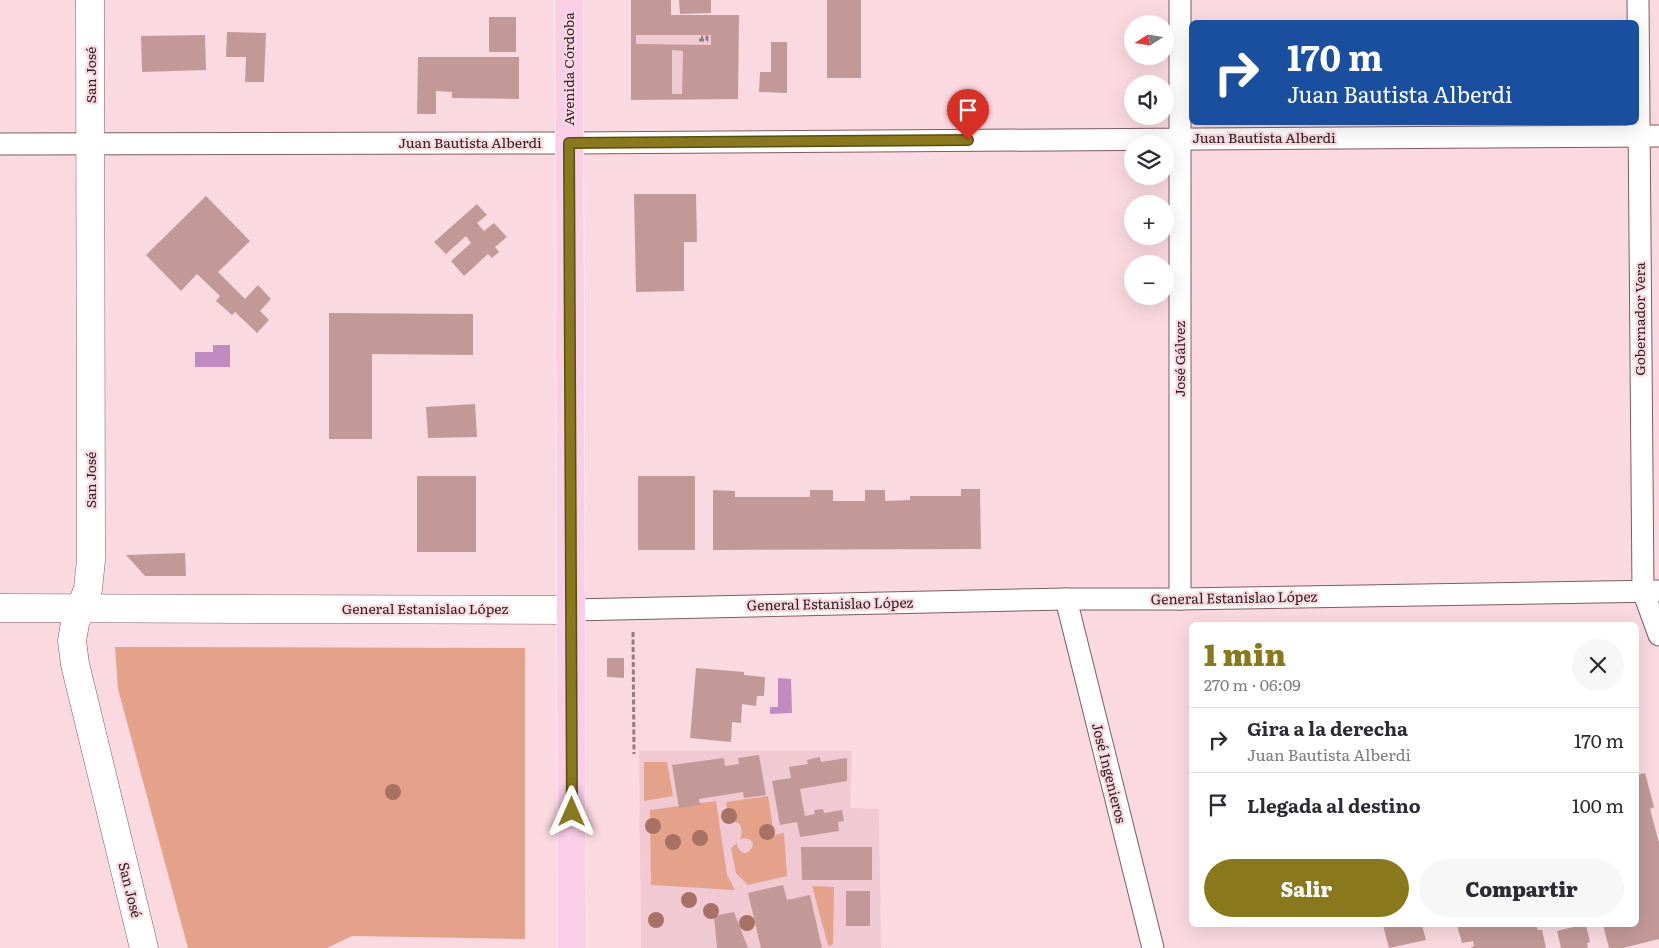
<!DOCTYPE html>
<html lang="es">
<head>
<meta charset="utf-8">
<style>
  :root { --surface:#fff; --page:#f7f7f7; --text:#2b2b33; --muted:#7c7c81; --line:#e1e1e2; --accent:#89781c }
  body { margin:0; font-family:Literata,serif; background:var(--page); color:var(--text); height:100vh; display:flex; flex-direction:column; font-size:19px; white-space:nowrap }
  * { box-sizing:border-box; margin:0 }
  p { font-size:16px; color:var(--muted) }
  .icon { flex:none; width:28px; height:28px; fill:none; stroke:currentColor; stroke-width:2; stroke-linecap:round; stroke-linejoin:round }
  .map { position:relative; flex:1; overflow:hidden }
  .drawer { position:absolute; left:1189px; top:622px; width:450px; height:305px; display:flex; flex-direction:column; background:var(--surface); border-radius:8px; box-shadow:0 5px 20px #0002 }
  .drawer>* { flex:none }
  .top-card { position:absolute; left:1189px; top:20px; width:450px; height:105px; border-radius:8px; box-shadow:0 5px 20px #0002; background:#1a4fa0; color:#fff; overflow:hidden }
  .needle { width:32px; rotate:258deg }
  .fabs { position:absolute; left:1124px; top:15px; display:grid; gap:10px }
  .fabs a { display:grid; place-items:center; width:50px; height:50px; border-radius:50%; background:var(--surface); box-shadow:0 5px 20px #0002; font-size:25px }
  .pin { position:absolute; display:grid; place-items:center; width:42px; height:42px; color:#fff; margin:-51px -21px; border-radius:50% 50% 50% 0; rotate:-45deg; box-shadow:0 0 5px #0007 }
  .pin .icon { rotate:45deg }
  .me { position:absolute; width:55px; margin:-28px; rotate:0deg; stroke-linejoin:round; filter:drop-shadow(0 0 4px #0008) }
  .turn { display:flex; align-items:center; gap:18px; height:105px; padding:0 15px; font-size:22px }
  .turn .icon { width:65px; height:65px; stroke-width:2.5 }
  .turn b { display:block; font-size:35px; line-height:42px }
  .round { display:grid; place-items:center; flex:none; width:52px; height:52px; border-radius:26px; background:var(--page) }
  .headline { display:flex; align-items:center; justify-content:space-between; height:85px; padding:0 15px }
  h1 { font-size:30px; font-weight:800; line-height:38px; color:var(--accent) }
  .button { display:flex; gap:10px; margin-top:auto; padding:10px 15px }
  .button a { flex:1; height:58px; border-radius:30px; background:var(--accent); color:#fff; font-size:20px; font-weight:800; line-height:58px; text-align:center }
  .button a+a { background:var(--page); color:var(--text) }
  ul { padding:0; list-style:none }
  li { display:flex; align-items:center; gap:15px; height:65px; padding:0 15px; border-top:1px solid var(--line) }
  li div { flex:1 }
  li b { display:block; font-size:19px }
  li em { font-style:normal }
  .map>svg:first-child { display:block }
  .built { fill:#f1c9d2 }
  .green { fill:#e4a28a }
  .water { fill:#c18bc2 }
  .building { fill:#c29997; fill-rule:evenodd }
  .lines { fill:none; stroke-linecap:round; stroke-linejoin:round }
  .street-casing { stroke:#7f5b63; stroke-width:23 }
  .secondary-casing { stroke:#7f5b63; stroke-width:29 }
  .primary-casing { stroke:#fff; stroke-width:29 }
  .path { stroke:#947b80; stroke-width:3; stroke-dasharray:5 2.5; stroke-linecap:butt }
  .street { stroke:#fff; stroke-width:21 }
  .secondary { stroke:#fff; stroke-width:28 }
  .primary { stroke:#facee7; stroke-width:28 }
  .tree { fill:#a67265 }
  .route-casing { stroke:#594e12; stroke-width:12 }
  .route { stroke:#89781c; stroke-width:9 }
  .labels { text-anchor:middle; stroke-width:4.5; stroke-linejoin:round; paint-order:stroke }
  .street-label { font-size:14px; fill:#302024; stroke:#fbd9e0 }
</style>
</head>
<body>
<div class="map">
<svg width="1659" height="948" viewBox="0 0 1659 948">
  <rect width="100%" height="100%" fill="#fbd9e0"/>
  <!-- built -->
  <g class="built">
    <path d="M 631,0 L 671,0 L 671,15 L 711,15 L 711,82 L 724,83 L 724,99 L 631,100 Z"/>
    <path d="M 639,751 L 852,751 L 850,808 L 879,809 L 881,948 L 641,948 Z"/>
  </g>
  <!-- green -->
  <g class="green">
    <path d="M 115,647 L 525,648 L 525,939 L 352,936 L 327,948 L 188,948 L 118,689 Z"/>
    <path d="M 644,762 L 667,762 L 673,796 L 644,801 Z"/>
    <path d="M 768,796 L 774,835 L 784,833 L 787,876 L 748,885 L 736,873 L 731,848 L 737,843 C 737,850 745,858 751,849 C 757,842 747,836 740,839 L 742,832 L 740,824 L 735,822 L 729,822 L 726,802 Z"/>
    <path d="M 716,801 L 727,875 L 735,890 L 651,885 L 650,810 Z"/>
    <path d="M 812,886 L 834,887 L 833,944 L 830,946 L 828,945 Z"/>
  </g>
  <!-- water -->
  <g class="water">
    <path d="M 213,345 L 230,345 L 230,367 L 195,367 L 195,352 L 213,352 Z"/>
    <path d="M 778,678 L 791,679 L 792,713 L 770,714 L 770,707 L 778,707 Z"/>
  </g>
  <!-- building -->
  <g class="building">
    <path d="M 631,0 L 671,0 L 671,15 L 739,15 L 738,99 L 631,100 ZM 636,35 L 711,35 L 711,45 L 636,44 ZM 672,50 L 683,51 L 682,94 L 672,94 Z"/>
    <path d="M 679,0 L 711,0 L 711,13 L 680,14 Z"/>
    <rect x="827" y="0" width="34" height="78"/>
    <rect x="489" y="17" width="27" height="35"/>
    <path d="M 227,32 L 266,33 L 264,82 L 245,82 L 246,57 L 226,57 Z"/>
    <path d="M 205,35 L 206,70 L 142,72 L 141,36 Z"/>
    <path d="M 771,42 L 787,42 L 787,93 L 759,92 L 760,72 L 771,72 Z"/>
    <path d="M 418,57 L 519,57 L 519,99 L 452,98 L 452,92 L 436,91 L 436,114 L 417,114 Z"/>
    <path d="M 634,194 L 696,194 L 697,242 L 684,242 L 684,291 L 636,292 Z"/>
    <path d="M 206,196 L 250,241 L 218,272 L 245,299 L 258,285 L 271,299 L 260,311 L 269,320 L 257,333 L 235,312 L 232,315 L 216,301 L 220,296 L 197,274 L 181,291 L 146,255 Z"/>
    <path d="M 477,204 L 487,215 L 477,223 L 484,231 L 494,223 L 507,237 L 495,247 L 499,252 L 492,258 L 488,254 L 464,276 L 451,261 L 471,243 L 466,236 L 446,254 L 434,242 Z"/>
    <path d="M 329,313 L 473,314 L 473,355 L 372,354 L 372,439 L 329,439 Z"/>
    <path d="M 475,404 L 477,437 L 428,438 L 426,407 Z"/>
    <rect x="417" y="476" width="59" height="76"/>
    <rect x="638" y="476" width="57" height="74"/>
    <path d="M 961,489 L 980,489 L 981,549 L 713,550 L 713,490 L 735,491 L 735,497 L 810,497 L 810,490 L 833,490 L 833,501 L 865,501 L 865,490 L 885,490 L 885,501 L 910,500 L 910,496 L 961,496 Z"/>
    <path d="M 185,553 L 186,576 L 145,576 L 126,555 Z"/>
    <path d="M 607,658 L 624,658 L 624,678 L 607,677 Z"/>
    <path d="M 696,668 L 744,672 L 744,675 L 765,677 L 764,696 L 757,696 L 756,706 L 742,704 L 741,723 L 732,722 L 731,742 L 690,738 Z"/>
    <path d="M 759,755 L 766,795 L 744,798 L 743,792 L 699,799 L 700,805 L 679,808 L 672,765 L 724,758 L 725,766 L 739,764 L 738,758 Z"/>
    <path d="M 820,757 L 821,762 L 847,758 L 847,781 L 800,789 L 805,816 L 815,814 L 814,810 L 823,809 L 824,813 L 842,810 L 844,821 L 838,822 L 839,831 L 800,837 L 797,822 L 780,825 L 772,781 L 791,778 L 789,767 L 808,764 L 807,760 Z"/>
    <path d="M 1645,773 L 1654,807 L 1650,809 L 1659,843 L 1659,939 L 1623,948 L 1609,948 L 1603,925 L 1636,925 L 1636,775 Z"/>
    <path d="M 801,847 L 872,847 L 872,880 L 802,880 Z"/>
    <path d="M 783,885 L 787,900 L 810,895 L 822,948 L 761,948 L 748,893 Z"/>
    <rect x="846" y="891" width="24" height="35"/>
    <path d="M 734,912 L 748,948 L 717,948 L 714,916 Z"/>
    <path d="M 1383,925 L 1422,925 L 1426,940 L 1389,948 Z"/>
    <path d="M 1457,925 L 1536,925 L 1538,930 L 1542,930 L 1546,948 L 1470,948 L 1474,946 L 1473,941 L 1462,943 Z"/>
    <path d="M 1581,925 L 1586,925 L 1590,942 L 1587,943 L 1588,948 L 1561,948 L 1557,931 Z"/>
  </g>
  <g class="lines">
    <defs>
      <g id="street">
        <path d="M 1638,0 L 1643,591 L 1659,635"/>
        <path d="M 0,144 L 569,143 L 1659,136"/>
        <path d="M 1066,599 L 1153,948"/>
        <path d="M 1180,599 L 1180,0"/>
        <path d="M 572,610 L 1066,599 L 1180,599 L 1659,591"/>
      </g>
      <g id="secondary">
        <path d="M 90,0 L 91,560 L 88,589 L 75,623 L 72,641 L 75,664 L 144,948"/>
        <path d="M 0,608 L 572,610"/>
      </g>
      <path id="primary" d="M 569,0 L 572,948"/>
    </defs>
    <!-- street casing -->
    <use href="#street" class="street-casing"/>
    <!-- secondary casing -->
    <use href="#secondary" class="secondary-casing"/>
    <!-- primary casing -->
    <use href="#primary" class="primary-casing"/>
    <!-- path -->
    <g class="path">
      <path d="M 699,40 L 707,40 L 707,37 L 701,37"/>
      <path d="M 633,632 L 634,754"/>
    </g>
    <!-- street -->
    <use href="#street" class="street"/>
    <!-- secondary -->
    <use href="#secondary" class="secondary"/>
    <!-- primary -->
    <use href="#primary" class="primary"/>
  </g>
  <!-- trees -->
  <g class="tree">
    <circle cx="393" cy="792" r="8"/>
    <circle cx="729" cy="816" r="8"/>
    <circle cx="653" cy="826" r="8"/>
    <circle cx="767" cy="832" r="8"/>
    <circle cx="700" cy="838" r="8"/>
    <circle cx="673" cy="842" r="8"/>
    <circle cx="689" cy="900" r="8"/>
    <circle cx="711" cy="911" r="8"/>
    <circle cx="656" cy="920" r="8"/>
    <circle cx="747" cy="923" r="8"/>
  </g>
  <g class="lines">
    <defs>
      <path id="route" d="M 572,812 L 569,143 L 968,140"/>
    </defs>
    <!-- route casing -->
    <use href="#route" class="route-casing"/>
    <!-- route -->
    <use href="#route" class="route"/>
  </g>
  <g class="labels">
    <!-- street labels -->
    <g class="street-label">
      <text transform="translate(569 69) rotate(-90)" y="5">Avenida Córdoba</text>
      <text transform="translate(91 75) rotate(-90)" y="5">San José</text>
      <text x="1264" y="143">Juan Bautista Alberdi</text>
      <text x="470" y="148">Juan Bautista Alberdi</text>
      <text transform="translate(1640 319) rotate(-90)" y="5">Gobernador Vera</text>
      <text transform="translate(1180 359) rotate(-90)" y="5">José Gálvez</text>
      <text transform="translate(91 480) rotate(-90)" y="5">San José</text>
      <text transform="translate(1234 598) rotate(-1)" y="5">General Estanislao López</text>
      <text transform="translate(830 604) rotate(-1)" y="5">General Estanislao López</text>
      <text x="425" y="614">General Estanislao López</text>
      <text transform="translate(1109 773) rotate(76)" y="5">José Ingenieros</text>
      <text transform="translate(130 890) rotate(76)" y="5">San José</text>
    </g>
  </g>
</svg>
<div class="fabs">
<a><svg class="needle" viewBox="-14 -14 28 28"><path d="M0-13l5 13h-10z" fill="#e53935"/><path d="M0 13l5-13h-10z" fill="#7c7c81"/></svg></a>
<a><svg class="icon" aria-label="sound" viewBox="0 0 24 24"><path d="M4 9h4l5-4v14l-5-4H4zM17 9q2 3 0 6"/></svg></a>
<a><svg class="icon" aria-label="layers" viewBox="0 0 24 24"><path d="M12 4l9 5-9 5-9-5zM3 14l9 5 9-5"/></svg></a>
<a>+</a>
<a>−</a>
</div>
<div class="pin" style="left:968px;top:140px;background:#d93025"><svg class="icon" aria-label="arrive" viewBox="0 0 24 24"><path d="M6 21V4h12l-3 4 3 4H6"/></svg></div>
<svg class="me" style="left:572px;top:812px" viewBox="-20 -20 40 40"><path d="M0-17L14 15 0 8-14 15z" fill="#89781c" stroke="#fff" stroke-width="4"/></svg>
<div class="top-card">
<div class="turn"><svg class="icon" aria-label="right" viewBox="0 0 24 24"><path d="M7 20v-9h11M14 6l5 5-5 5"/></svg><div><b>170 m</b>Juan Bautista Alberdi</div></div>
</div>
<section class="drawer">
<div class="headline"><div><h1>1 min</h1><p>270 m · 06:09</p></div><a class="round"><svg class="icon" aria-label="close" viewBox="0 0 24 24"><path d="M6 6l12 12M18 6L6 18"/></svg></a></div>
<ul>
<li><svg class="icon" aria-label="right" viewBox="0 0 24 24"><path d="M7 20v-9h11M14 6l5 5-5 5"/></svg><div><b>Gira a la derecha</b><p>Juan Bautista Alberdi</p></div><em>170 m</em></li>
<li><svg class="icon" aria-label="arrive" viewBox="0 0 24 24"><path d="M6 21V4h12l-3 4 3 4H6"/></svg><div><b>Llegada al destino</b></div><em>100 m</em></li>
</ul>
<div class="button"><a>Salir</a><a>Compartir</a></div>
</section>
</div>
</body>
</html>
